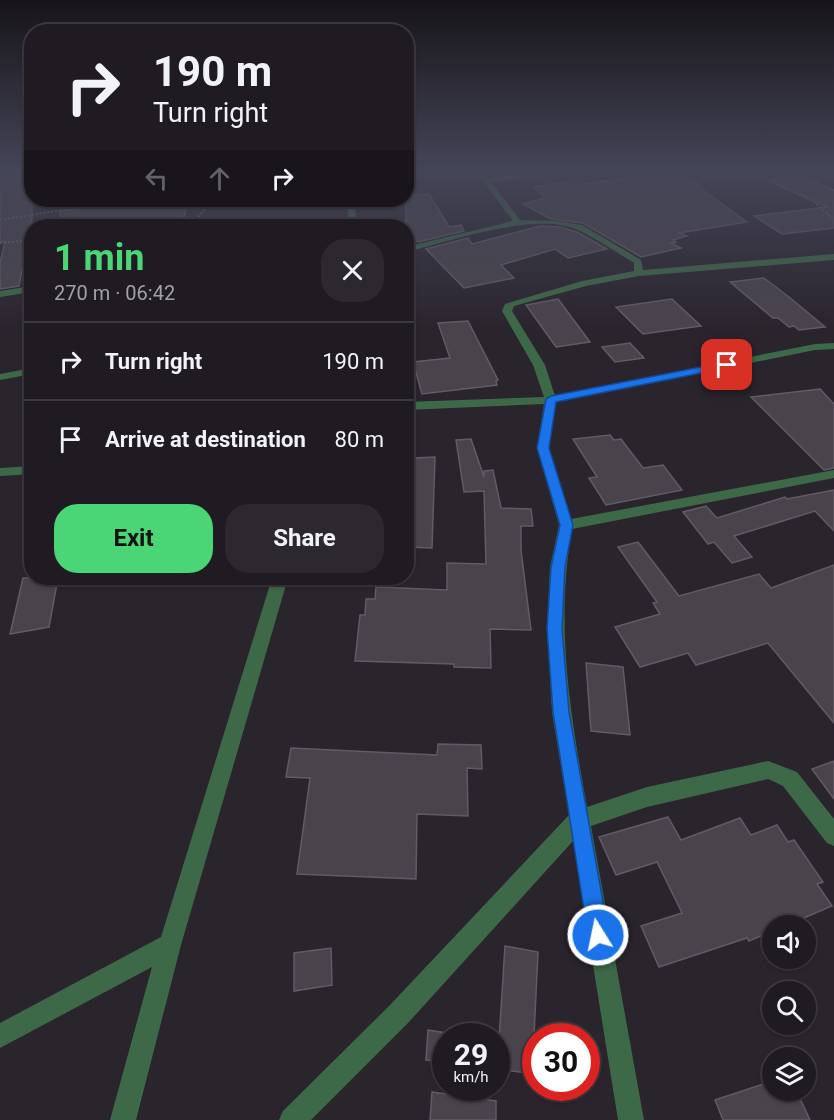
<!DOCTYPE html>
<html lang="en">
<head>
<meta charset="utf-8">
<style>
  :root { --surface:#201b22; --page:#2d282f; --text:#f1f3f6; --muted:#a2a1a5; --line:#3d3940; --accent:#4ad677 }
  body { margin:0; font-family:Roboto,sans-serif; background:var(--page); color:var(--text); height:100vh; display:flex; flex-direction:column; font-size:22px; white-space:nowrap }
  * { box-sizing:border-box; margin:0 }
  p { font-size:20px; color:var(--muted) }
  .icon { flex:none; width:33px; height:33px; fill:none; stroke:currentColor; stroke-width:2; stroke-linecap:round; stroke-linejoin:round }
  .map { position:relative; flex:1; overflow:hidden }
  .sheet { position:absolute; left:24px; top:219px; width:390px; height:366px; display:flex; flex-direction:column; background:var(--surface); border-radius:24px; box-shadow:0 2px 4px #0004,0 0 0 2px var(--line) }
  .sheet>* { flex:none }
  .banner { position:absolute; left:24px; top:24px; width:390px; height:183px; border-radius:24px; box-shadow:0 2px 4px #0004,0 0 0 2px var(--line); background:#201b22; color:var(--text); overflow:hidden }
  .buttons { position:absolute; left:762px; top:915px; display:grid; gap:12px }
  .buttons a { display:grid; place-items:center; width:54px; height:54px; border-radius:50%; background:var(--surface); box-shadow:0 2px 4px #0004,0 0 0 2px var(--line); font-size:30px }
  .speed { position:absolute; left:432px; top:1023px; display:flex; gap:12px; font-size:30px; font-weight:700; text-align:center }
  .speed>* { display:grid; place-content:center; width:78px; height:78px; border-radius:50%; background:var(--surface); box-shadow:0 2px 4px #0004,0 0 0 2px var(--line); line-height:1 }
  .speed small { font-size:15px; font-weight:400 }
  .speed .limit { border:9px solid #d22; background:#fff; color:#111 }
  .pin { position:absolute; display:grid; place-items:center; width:51px; height:51px; color:#fff; margin:-26px; border-radius:12px; box-shadow:0 3px 9px #0006 }
  .me { position:absolute; width:66px; margin:-33px; rotate:350deg; stroke-linejoin:round; filter:drop-shadow(0 0 4px #0008) }
  .turn { display:flex; align-items:center; gap:21px; height:126px; padding:0 30px; font-size:27px }
  .turn .icon { width:78px; height:78px; stroke-width:2.5 }
  .turn b { display:block; font-size:42px; line-height:51px }
  .lanes { display:flex; align-items:center; height:57px; padding:0 30px; background:#0003; justify-content:center; gap:30px; direction:ltr }
  .lanes .off { opacity:.35 }
  .round { display:grid; place-items:center; flex:none; width:63px; height:63px; border-radius:24px; background:var(--page) }
  .headline { display:flex; align-items:center; justify-content:space-between; height:102px; padding:0 30px }
  h1 { font-size:36px; font-weight:700; line-height:45px; color:var(--accent) }
  .primary-button { display:flex; gap:12px; margin-top:auto; padding:12px 30px }
  .primary-button a { flex:1; height:69px; border-radius:24px; background:var(--accent); color:#111; font-size:24px; font-weight:700; line-height:69px; text-align:center }
  .primary-button a+a { background:var(--page); color:var(--text) }
  ul { padding:0; list-style:none }
  li { display:flex; align-items:center; gap:18px; height:78px; padding:0 30px; border-top:2px solid var(--line) }
  li div { flex:1 }
  li b { display:block; font-size:22px }
  li em { font-style:normal }
  .map>svg:first-child { display:block }
  .building { fill:#49434c; stroke:#625b65; stroke-width:1.5 }
  .lines { fill:none; stroke-linecap:round; stroke-linejoin:round }
  .path { stroke:#6d6870; stroke-width:2; stroke-dasharray:2 2; stroke-linecap:butt }
  .minor { fill:#3e6948; fill-rule:evenodd }
  .route { fill:#1a73e8; stroke:#114b97; stroke-width:1.5 }
</style>
</head>
<body>
<div class="map">
<svg width="834" height="1120" viewBox="0 0 834 1120">
  <rect width="100%" height="100%" fill="#2a242d"/>
  <!-- building -->
  <g class="building">
    <path d="M 32,170 L 32,218 L 19,286 L 0,289 L 0,263 L 5,242 L 0,242 L 0,173 Z"/>
    <path d="M 623,170 L 676,170 L 700,185 L 696,185 L 747,222 L 679,233 L 687,236 L 673,240 L 676,242 L 671,243 L 681,248 L 641,257 L 583,223 L 551,219 L 523,204 L 545,198 L 534,187 L 567,182 L 572,186 L 632,177 Z"/>
    <path d="M 797,174 L 834,190 L 834,228 L 782,234 L 754,216 L 827,207 L 769,180 Z"/>
    <path d="M 429,194 L 449,227 L 461,225 L 464,231 L 418,242 L 413,237 L 406,237 L 406,196 Z"/>
    <path d="M 135,200 L 187,200 L 184,219 L 131,223 L 132,226 L 61,226 L 60,211 L 134,202 Z"/>
    <path d="M 540,226 L 560,227 L 577,232 L 607,249 L 568,258 L 555,249 L 501,265 L 514,278 L 464,288 L 426,249 L 468,238 L 472,244 Z"/>
    <path d="M 764,278 L 789,297 L 825,327 L 799,330 L 794,326 L 789,327 L 778,318 L 773,318 L 730,282 Z"/>
    <path d="M 558,299 L 590,342 L 556,347 L 526,305 Z"/>
    <path d="M 672,299 L 701,326 L 643,334 L 616,307 Z"/>
    <path d="M 468,321 L 498,380 L 496,381 L 497,385 L 422,394 L 413,362 L 450,358 L 438,323 Z"/>
    <path d="M 630,343 L 644,358 L 615,362 L 602,347 Z"/>
    <path d="M 820,389 L 834,404 L 834,468 L 824,470 L 751,397 Z"/>
    <path d="M 610,435 L 614,440 L 621,439 L 643,468 L 663,465 L 682,490 L 606,505 L 589,478 L 597,477 L 573,439 Z"/>
    <path d="M 471,439 L 484,477 L 484,471 L 493,470 L 501,508 L 531,509 L 533,526 L 521,526 L 521,550 L 531,630 L 490,629 L 491,668 L 454,667 L 454,664 L 355,661 L 360,615 L 365,615 L 366,599 L 375,599 L 376,587 L 447,590 L 447,563 L 486,564 L 484,491 L 464,492 L 456,440 Z"/>
    <path d="M 435,457 L 432,548 L 406,547 L 406,461 L 415,461 L 414,458 Z"/>
    <path d="M 834,490 L 834,531 L 815,511 L 734,536 L 752,557 L 732,563 L 714,542 L 708,544 L 683,512 L 706,506 L 717,518 L 785,497 L 787,499 Z"/>
    <path d="M 638,542 L 679,596 L 759,574 L 771,588 L 834,565 L 834,723 L 768,643 L 696,665 L 688,653 L 640,667 L 615,627 L 660,614 L 653,603 L 657,602 L 618,547 Z"/>
    <path d="M 23,578 L 58,578 L 49,627 L 10,634 Z"/>
    <path d="M 586,663 L 623,667 L 630,735 L 591,731 Z"/>
    <path d="M 438,744 L 481,745 L 482,769 L 467,768 L 468,816 L 417,814 L 416,879 L 297,874 L 310,778 L 286,777 L 291,748 L 437,755 Z"/>
    <path d="M 834,761 L 834,799 L 812,769 Z"/>
    <path d="M 668,817 L 681,840 L 740,818 L 751,835 L 777,825 L 788,842 L 794,840 L 823,882 L 817,884 L 832,906 L 785,926 L 772,926 L 772,931 L 749,941 L 747,938 L 659,967 L 641,926 L 682,913 L 657,862 L 616,875 L 599,837 Z"/>
    <path d="M 505,946 L 538,952 L 534,1036 L 535,1074 L 496,1069 L 496,1040 L 499,1040 Z"/>
    <path d="M 331,948 L 332,985 L 294,991 L 294,953 Z"/>
    <path d="M 428,1030 L 446,1033 L 446,1062 L 426,1060 Z"/>
    <path d="M 772,1081 L 772,1090 L 796,1090 L 810,1120 L 723,1120 L 715,1100 Z"/>
    <path d="M 432,1092 L 496,1101 L 496,1120 L 430,1120 Z"/>
  </g>
  <g class="lines">
    <!-- path -->
    <g class="path">
      <path d="M 759,170 L 768,181 L 813,201 L 834,220"/>
      <path d="M 0,220 L 62,210 L 80,203 L 80,200"/>
      <path d="M 190,226 L 213,200"/>
      <path d="M 0,243 L 32,240"/>
    </g>
    <!-- minor -->
    <g class="minor">
      <path d="M 475,170 L 482,170 L 488,178 L 562,170 L 589,170 L 491,182 L 520,220 L 556,221 L 582,225 L 641,260 L 643,270 L 834,254 L 834,260 L 639,276 L 586,286 L 514,306 L 512,311 L 545,365 L 555,396 L 815,344 L 834,343 L 834,349 L 815,350 L 556,402 L 549,448 L 571,519 L 834,470 L 834,478 L 572,529 C 555,625 570,712 587,807 L 647,787 L 768,761 L 797,772 L 834,819 L 834,846 L 827,843 L 783,786 L 768,779 L 647,807 L 591,826 L 644,1120 L 618,1120 L 573,841 L 408,1023 L 311,1120 L 279,1120 L 283,1111 L 390,1005 L 569,815 L 552,712 L 547,629 L 550,567 L 559,525 L 537,448 L 544,404 L 406,410 L 406,402 L 544,397 L 533,365 L 502,311 L 505,304 L 582,281 L 634,271 L 634,263 C 616,252 597,239 578,230 C 536,211 451,241 406,252 L 406,247 L 513,221 Z"/>
      <path d="M 347,200 L 354,200 L 357,226 L 349,226 Z"/>
      <path d="M 32,286 L 32,292 L 0,297 L 0,291 Z"/>
      <path d="M 32,368 L 32,374 L 0,380 L 0,374 Z"/>
      <path d="M 32,466 L 32,474 L 0,476 L 0,468 Z"/>
      <path d="M 272,578 L 288,578 L 181,945 L 136,1120 L 110,1120 L 152,967 L 0,1048 L 0,1023 L 161,937 Z"/>
    </g>
  </g>
  <!-- sky -->
  <linearGradient id="sky" x2="0" y2="1"><stop stop-color="#171419"/><stop offset="0.52" stop-color="#444557"/><stop offset="1" stop-color="#444557" stop-opacity="0"/></linearGradient>
  <rect width="834" height="327" fill="url(#sky)"/>
  <!-- route -->
  <path class="route" d="M 727,362 L 732,365 L 731,367 L 556,402 L 549,448 L 573,525 L 565,567 L 562,629 L 569,712 L 609,935 L 605,943 L 598,946 L 591,943 L 588,935 L 553,712 L 547,629 L 551,567 L 560,525 L 537,448 L 546,399 L 551,396 Z"/>
</svg>
<div class="buttons">
<a><svg class="icon" aria-label="sound" viewBox="0 0 24 24"><path d="M4 9h4l5-4v14l-5-4H4zM17 9q2 3 0 6"/></svg></a>
<a><svg class="icon" aria-label="search" viewBox="0 0 24 24"><circle cx="10" cy="10" r="6"/><path d="M15 15l6 6"/></svg></a>
<a><svg class="icon" aria-label="layers" viewBox="0 0 24 24"><path d="M12 4l9 5-9 5-9-5zM3 14l9 5 9-5"/></svg></a>
</div>
<div class="speed"><div>29<small>km/h</small></div><div class="limit">30</div></div>
<div class="pin" style="left:727px;top:365px;background:#d93025"><svg class="icon" aria-label="arrive" viewBox="0 0 24 24"><path d="M6 21V4h12l-3 4 3 4H6"/></svg></div>
<svg class="me" style="left:598px;top:935px" viewBox="-20 -20 40 40"><circle r="17" fill="#1a73e8" stroke="#fff" stroke-width="3"/><path d="M0-11L8 9 0 5-8 9z" fill="#fff"/></svg>
<div class="banner">
<div class="turn"><svg class="icon" aria-label="right" viewBox="0 0 24 24"><path d="M7 20v-9h11M14 6l5 5-5 5"/></svg><div><b>190 m</b>Turn right</div></div>
<div class="lanes"><svg class="icon off" aria-label="left" viewBox="0 0 24 24"><path d="M17 20v-9H6M10 6l-5 5 5 5"/></svg><svg class="icon off" aria-label="ahead" viewBox="0 0 24 24"><path d="M12 20V5M6 11l6-6 6 6"/></svg><svg class="icon" aria-label="right" viewBox="0 0 24 24"><path d="M7 20v-9h11M14 6l5 5-5 5"/></svg></div>
</div>
<section class="sheet">
<div class="headline"><div><h1>1 min</h1><p>270 m · 06:42</p></div><a class="round"><svg class="icon" aria-label="close" viewBox="0 0 24 24"><path d="M6 6l12 12M18 6L6 18"/></svg></a></div>
<ul>
<li><svg class="icon" aria-label="right" viewBox="0 0 24 24"><path d="M7 20v-9h11M14 6l5 5-5 5"/></svg><div><b>Turn right</b></div><em>190 m</em></li>
<li><svg class="icon" aria-label="arrive" viewBox="0 0 24 24"><path d="M6 21V4h12l-3 4 3 4H6"/></svg><div><b>Arrive at destination</b></div><em>80 m</em></li>
</ul>
<div class="primary-button"><a>Exit</a><a>Share</a></div>
</section>
</div>
</body>
</html>
